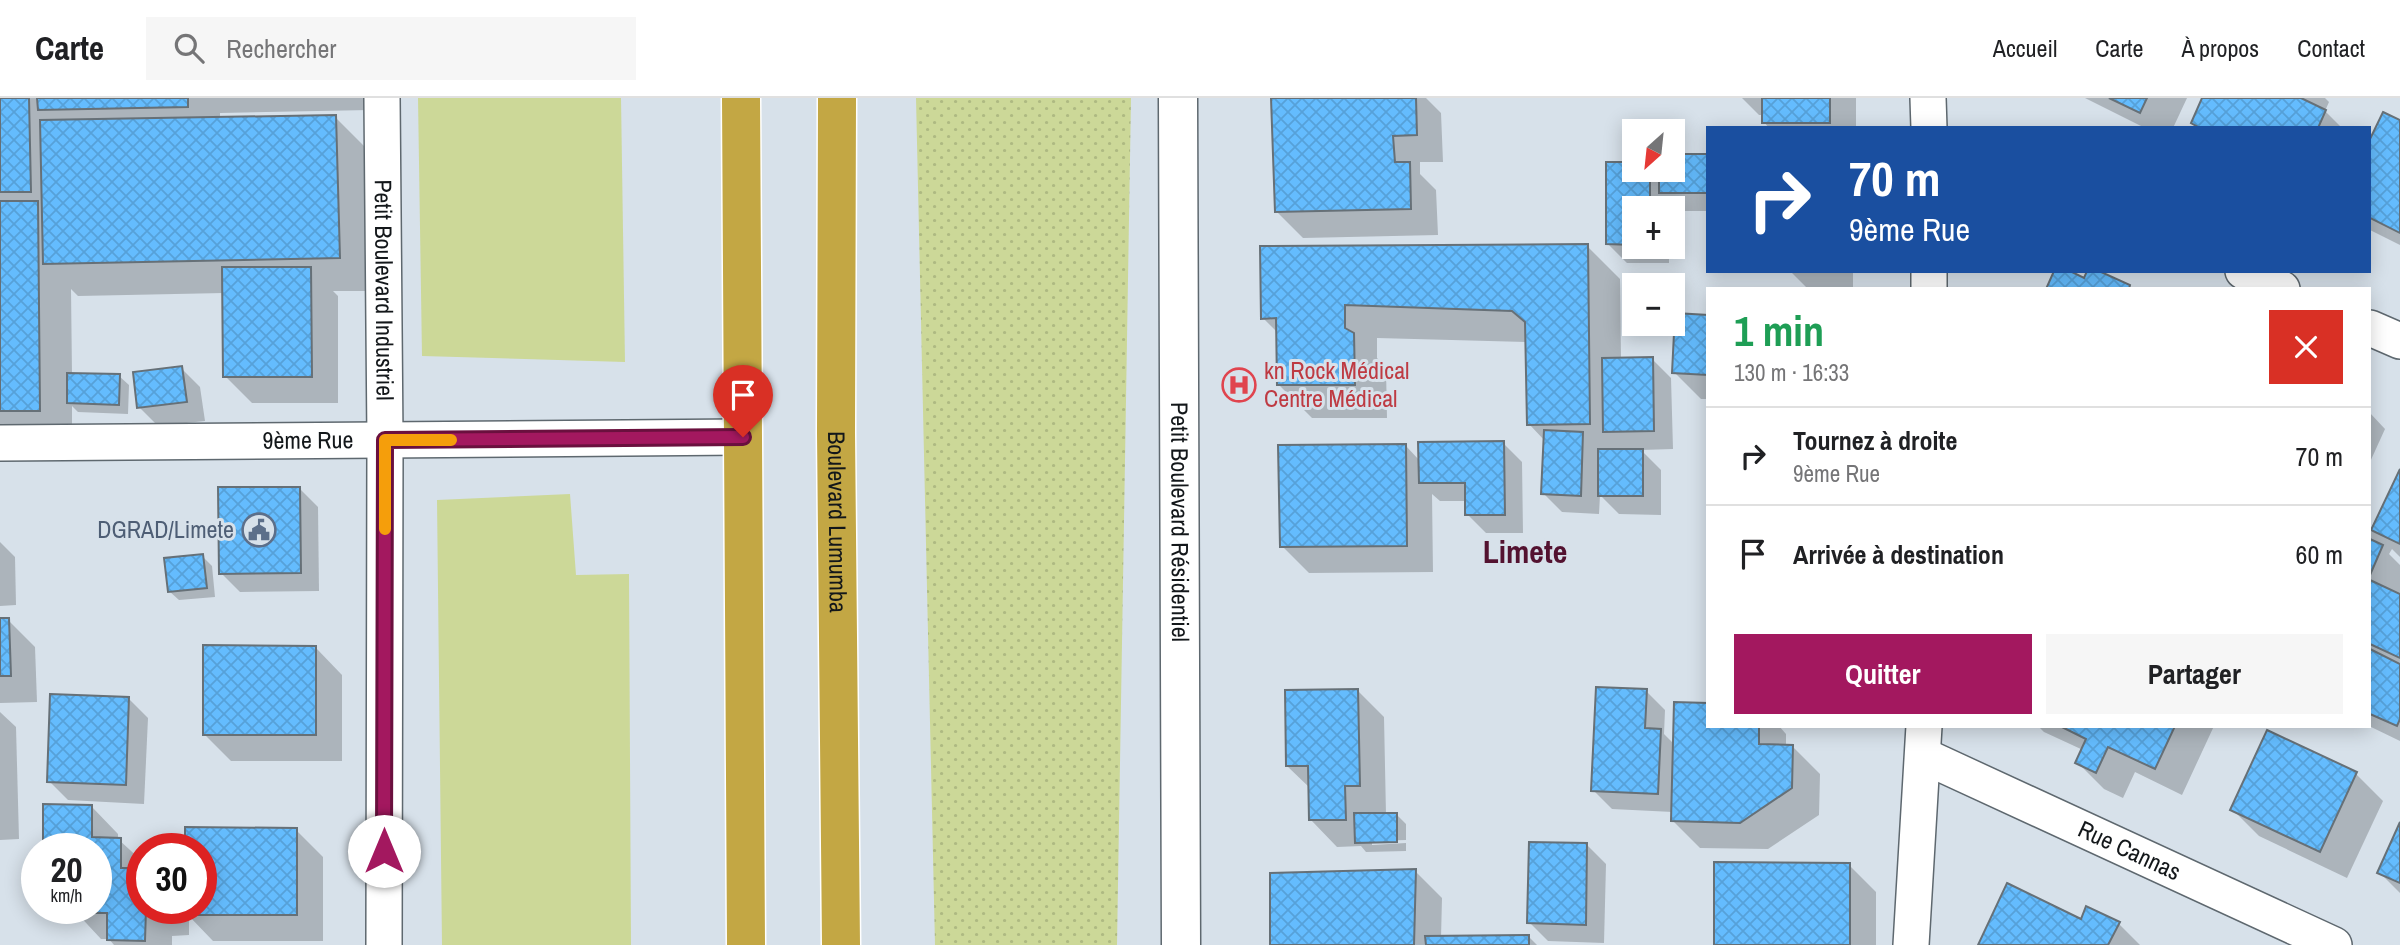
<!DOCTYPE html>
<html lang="fr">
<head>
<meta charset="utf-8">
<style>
  :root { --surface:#fff; --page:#f6f6f6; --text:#202124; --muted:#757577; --line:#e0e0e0; --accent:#a3185f }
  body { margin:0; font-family:"Archivo Narrow",sans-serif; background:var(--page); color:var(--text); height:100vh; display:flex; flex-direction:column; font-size:26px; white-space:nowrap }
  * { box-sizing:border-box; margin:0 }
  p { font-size:23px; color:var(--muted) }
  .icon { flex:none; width:38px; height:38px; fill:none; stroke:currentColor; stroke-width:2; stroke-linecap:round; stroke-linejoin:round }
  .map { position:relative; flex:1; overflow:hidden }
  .panel { position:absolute; left:1706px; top:189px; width:665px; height:441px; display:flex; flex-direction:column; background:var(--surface); border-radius:0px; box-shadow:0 4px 18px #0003 }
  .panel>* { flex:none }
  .hud { position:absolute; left:1706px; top:28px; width:665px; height:147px; border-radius:0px; box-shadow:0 4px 18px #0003; background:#1a4fa0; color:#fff; overflow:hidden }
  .needle { width:46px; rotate:207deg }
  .buttons { position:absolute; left:1622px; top:21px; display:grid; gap:14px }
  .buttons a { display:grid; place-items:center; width:63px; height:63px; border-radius:0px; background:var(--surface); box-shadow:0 4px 18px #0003; font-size:35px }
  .speed { position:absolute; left:21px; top:735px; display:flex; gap:14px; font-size:35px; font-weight:700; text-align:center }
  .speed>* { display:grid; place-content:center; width:91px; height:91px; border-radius:50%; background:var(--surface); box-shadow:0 4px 18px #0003; line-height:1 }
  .speed small { font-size:18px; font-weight:400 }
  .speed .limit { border:10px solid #d22; background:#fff; color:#111 }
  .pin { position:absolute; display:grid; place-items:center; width:60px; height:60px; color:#fff; margin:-72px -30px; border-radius:50% 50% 50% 0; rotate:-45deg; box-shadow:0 0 7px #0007 }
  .pin .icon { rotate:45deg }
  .me { position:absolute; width:77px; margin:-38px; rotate:0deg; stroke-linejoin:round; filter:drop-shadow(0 0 5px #0008) }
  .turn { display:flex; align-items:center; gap:24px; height:147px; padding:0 28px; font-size:32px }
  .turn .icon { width:91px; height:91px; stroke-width:2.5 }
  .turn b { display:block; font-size:49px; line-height:60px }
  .round { display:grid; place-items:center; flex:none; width:74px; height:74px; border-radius:0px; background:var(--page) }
  .overview { display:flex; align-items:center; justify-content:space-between; height:119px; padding:0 28px }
  h1 { font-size:42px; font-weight:800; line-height:52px; color:#1e9e55 }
  .primary-button { display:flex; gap:14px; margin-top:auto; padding:14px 28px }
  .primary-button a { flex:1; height:80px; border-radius:0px; background:var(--accent); color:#fff; font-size:28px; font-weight:800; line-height:80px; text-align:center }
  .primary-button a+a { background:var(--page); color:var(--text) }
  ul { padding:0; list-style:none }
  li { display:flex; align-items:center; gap:21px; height:98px; padding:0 28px; border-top:2px solid var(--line) }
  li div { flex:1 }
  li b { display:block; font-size:26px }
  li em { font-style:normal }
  header { display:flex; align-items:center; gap:42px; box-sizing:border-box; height:98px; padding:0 35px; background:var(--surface); border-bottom:2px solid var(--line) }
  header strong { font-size:33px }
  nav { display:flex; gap:38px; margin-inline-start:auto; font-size:24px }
  .search { width:490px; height:63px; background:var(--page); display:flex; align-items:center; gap:18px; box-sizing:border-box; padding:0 24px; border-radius:0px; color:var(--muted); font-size:26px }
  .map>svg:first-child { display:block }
  .green { fill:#ccd898 }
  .park { fill:url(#park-dots) }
  .shadow { fill:#0003 }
  .building { fill:url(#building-cross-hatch); stroke:#667077; stroke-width:2 }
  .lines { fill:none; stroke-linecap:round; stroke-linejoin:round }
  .minor-casing { stroke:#5e686f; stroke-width:38 }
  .tertiary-casing { stroke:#5e686f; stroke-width:41 }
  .trunk-casing { stroke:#fff; stroke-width:41 }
  .minor { stroke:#fff; stroke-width:35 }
  .tertiary { stroke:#fff; stroke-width:38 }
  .trunk { stroke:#c3a744; stroke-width:38 }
  .route-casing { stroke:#6a103e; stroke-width:18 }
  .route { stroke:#a3185f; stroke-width:12 }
  .slow { stroke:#f59e0b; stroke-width:12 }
  .labels { text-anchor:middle; stroke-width:6; stroke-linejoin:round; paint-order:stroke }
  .street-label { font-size:24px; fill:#13171a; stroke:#d7e1ea }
  .health-label { font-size:24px; fill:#be3a42; stroke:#d7e1ea; text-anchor:start }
  .service-label { font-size:24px; fill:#4e5e75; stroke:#d7e1ea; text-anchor:end }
  .district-label { font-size:32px; font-weight:bold; fill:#531230; stroke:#d7e1ea }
</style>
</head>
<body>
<header>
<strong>Carte</strong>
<div class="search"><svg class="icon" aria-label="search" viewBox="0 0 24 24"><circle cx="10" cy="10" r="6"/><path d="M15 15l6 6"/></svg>Rechercher</div>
<nav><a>Accueil</a><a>Carte</a><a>À propos</a><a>Contact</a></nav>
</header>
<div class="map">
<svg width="2400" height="847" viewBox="0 0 2400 847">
  <defs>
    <pattern id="park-dots" width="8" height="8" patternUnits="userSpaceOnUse" patternTransform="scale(1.75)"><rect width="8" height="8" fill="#ccd898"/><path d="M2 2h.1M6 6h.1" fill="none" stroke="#aeb982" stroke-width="1.8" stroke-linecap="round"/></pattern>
    <pattern id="building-cross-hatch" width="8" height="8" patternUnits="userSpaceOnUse" patternTransform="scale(1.75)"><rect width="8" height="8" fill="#64bcfe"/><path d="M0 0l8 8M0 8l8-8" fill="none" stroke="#56a1d9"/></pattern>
  </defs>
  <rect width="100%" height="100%" fill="#d7e1ea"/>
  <!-- green -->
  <g class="green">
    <path d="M 418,0 L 621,0 L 625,264 L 422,258 Z"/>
    <path d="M 570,396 L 576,477 L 629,476 L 631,847 L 442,847 L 437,402 Z"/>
  </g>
  <!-- park -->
  <path class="park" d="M 916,0 L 1131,0 L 1117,847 L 935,847 Z"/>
  <!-- shadow -->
  <g class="shadow">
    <path d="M 0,0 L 370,0 L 370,12 L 220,15 L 220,21 L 335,19 L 368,52 L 372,193 L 333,193 L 338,198 L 338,305 L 252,305 L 225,278 L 224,195 L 78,198 L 71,191 L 72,277 L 119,278 L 129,287 L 128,316 L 78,314 L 72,308 L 72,345 L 0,346 Z"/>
    <path d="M 1273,0 L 1426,0 L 1441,15 L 1443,64 L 1420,64 L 1420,76 L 1436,92 L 1438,137 L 1303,140 L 1276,113 Z"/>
    <path d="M 1742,0 L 1856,0 L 1856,30 L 1769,30 L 1764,24 L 1764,17 L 1759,17 Z"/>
    <path d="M 2085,0 L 2187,0 L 2173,30 L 2145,30 Z"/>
    <path d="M 2204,0 L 2325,0 L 2329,4 L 2325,13 L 2342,30 L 2197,30 L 2193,25 Z"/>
    <path d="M 2384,16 L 2400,24 L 2400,147 L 2370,132 L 2370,45 Z"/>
    <path d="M 1673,58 L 1708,58 L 1708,113 L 1680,113 L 1668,102 L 1669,110 L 1634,110 L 1634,149 L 1669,149 L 1669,165 L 1627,165 L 1608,146 L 1607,66 L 1634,66 L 1634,72 L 1655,72 L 1661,78 L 1661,72 L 1673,72 Z"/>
    <path d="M 1587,148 L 1620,181 L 1621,261 L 1652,261 L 1671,280 L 1673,351 L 1641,352 L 1661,372 L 1661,417 L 1619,416 L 1600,397 L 1599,416 L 1562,414 L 1543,395 L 1545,343 L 1529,326 L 1527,244 L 1377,240 L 1377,260 L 1386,270 L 1387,320 L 1312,320 L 1279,287 L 1278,235 L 1263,220 Z"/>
    <path d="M 1790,173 L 1853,173 L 1853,191 L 1808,191 Z"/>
    <path d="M 1708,219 L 1708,301 L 1701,301 L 1674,274 Z"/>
    <path d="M 181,270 L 200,289 L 205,323 L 158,328 L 139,309 Z"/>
    <path d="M 2370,315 L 2385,331 L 2370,364 Z"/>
    <path d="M 1503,345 L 1522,364 L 1523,435 L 1486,435 L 1467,416 L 1467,403 L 1440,403 L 1432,396 L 1433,474 L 1309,475 L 1282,448 L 1405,347 L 1420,363 Z"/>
    <path d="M 2400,375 L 2400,459 L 2392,451 L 2389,456 L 2400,467 L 2400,643 L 2369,628 L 2370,431 L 2372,434 Z"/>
    <path d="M 299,390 L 318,409 L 319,493 L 240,494 L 221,475 Z"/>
    <path d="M 0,444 L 15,459 L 16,507 L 0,508 Z"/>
    <path d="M 202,458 L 212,468 L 215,499 L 179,502 L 169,493 Z"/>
    <path d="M 0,522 L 8,522 L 35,549 L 37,604 L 0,605 Z"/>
    <path d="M 316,550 L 342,577 L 342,663 L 231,663 L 204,636 Z"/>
    <path d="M 1357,592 L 1384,619 L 1386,717 L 1396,716 L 1406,726 L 1406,742 L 1372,743 L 1372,747 L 1406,745 L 1406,753 L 1366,754 L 1361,748 L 1337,749 L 1311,722 L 1310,690 L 1287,668 Z"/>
    <path d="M 1646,593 L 1665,612 L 1664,636 L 1675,647 L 1708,607 L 1708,628 L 1779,628 L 1786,636 L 1786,649 L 1793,649 L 1820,676 L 1819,717 L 1768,751 L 1700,750 L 1673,723 L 1673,714 L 1612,711 L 1593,692 Z"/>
    <path d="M 129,601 L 148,620 L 144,706 L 68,702 L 49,683 Z"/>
    <path d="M 0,614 L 16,629 L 19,741 L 0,742 Z"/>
    <path d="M 2038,628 L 2214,628 L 2182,697 L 2135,674 L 2123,700 L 2104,691 L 2077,664 L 2083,652 L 2044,634 Z"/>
    <path d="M 2268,634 L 2356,676 L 2383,703 L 2347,780 L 2259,738 L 2232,711 Z"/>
    <path d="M 92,709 L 118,736 L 118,741 L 142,763 L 142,810 L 201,810 L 296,732 L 323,759 L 323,843 L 213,843 L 189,818 L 189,837 L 172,838 L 172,847 L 114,847 L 109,841 L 101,841 L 74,812 L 70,810 L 96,810 L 96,751 L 44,751 Z"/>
    <path d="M 2400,728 L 2400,795 L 2379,774 Z"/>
    <path d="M 1587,747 L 1606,766 L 1604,845 L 1548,843 L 1529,824 Z"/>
    <path d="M 1849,767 L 1876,794 L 1876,847 L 1715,847 Z"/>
    <path d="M 1415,773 L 1442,800 L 1441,840 L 1529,839 L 1537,847 L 1272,847 Z"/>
    <path d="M 2081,823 L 2119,826 L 2140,847 L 1980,847 Z"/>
  </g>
  <!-- building -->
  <g class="building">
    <path d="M 0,0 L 29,0 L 31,94 L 0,94 Z"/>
    <path d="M 37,0 L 188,0 L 188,9 L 38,12 Z"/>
    <path d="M 1271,0 L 1416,0 L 1417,37 L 1393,38 L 1395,64 L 1410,64 L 1411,111 L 1275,114 Z"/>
    <rect x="1762" y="0" width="68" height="25"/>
    <path d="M 2109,0 L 2147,0 L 2140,15 Z"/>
    <path d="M 2202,0 L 2301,0 L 2326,12 L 2318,30 L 2200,30 L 2191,25 Z"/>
    <path d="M 2383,14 L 2400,22 L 2400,135 L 2370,120 L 2370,41 Z"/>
    <path d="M 336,17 L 340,160 L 43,166 L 40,22 Z"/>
    <path d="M 1673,56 L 1708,56 L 1708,95 L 1659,95 L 1659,72 L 1673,72 Z"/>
    <path d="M 1606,64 L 1634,64 L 1634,72 L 1650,72 L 1650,110 L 1634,110 L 1634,147 L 1606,146 Z"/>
    <path d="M 0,103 L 38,103 L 40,313 L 0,313 Z"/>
    <path d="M 1588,146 L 1590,326 L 1527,327 L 1525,224 L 1512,213 L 1345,207 L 1345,230 L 1354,235 L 1355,287 L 1277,287 L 1276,220 L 1261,221 L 1260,148 Z"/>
    <path d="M 222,169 L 311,169 L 312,279 L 223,279 Z"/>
    <path d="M 2054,173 L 2070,173 L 2084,180 L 2087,173 L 2099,173 L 2130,187 L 2129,191 L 2046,191 Z"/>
    <path d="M 1675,215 L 1708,217 L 1708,277 L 1672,275 Z"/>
    <path d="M 1653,259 L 1654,333 L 1603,334 L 1602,260 Z"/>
    <path d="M 182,268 L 187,304 L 137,310 L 133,274 Z"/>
    <path d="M 67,275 L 120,276 L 119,307 L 67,305 Z"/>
    <path d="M 1544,332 L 1583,334 L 1581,398 L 1541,396 Z"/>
    <path d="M 1504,343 L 1505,417 L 1465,417 L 1465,385 L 1419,385 L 1418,344 Z"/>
    <path d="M 1406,346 L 1407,448 L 1280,449 L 1278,347 Z"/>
    <rect x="1598" y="351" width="45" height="47"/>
    <path d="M 2400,371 L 2400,446 L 2371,432 Z"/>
    <path d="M 218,389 L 300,389 L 301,475 L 219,476 Z"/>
    <path d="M 2370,441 L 2383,447 L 2370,477 Z"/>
    <path d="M 203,456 L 207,490 L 168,494 L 164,460 Z"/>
    <path d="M 2370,482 L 2400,496 L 2400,560 L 2370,546 Z"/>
    <path d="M 0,520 L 9,520 L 11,578 L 0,578 Z"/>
    <path d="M 203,547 L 316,548 L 316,637 L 203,637 Z"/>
    <path d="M 2370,551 L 2400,566 L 2400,621 L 2397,628 L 2370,616 Z"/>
    <path d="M 1596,589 L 1647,591 L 1645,630 L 1661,631 L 1658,696 L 1591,693 Z"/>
    <path d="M 1358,591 L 1360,688 L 1345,688 L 1346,722 L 1309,722 L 1308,668 L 1286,668 L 1285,592 Z"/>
    <path d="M 50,596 L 129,599 L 126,687 L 47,684 Z"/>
    <path d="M 1674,604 L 1708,605 L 1708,628 L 1759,628 L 1759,646 L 1793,647 L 1792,690 L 1740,725 L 1671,723 Z"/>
    <path d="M 2060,628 L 2175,628 L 2155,671 L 2108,649 L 2096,675 L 2075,665 L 2086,641 Z"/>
    <path d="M 2267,632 L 2357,674 L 2320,754 L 2230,712 Z"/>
    <path d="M 43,706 L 92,707 L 92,739 L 121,740 L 121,770 L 142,770 L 142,810 L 163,810 L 146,811 L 145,843 L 107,842 L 107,815 L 72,815 L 72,810 L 96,810 L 96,751 L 43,751 Z"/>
    <path d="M 1354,715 L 1397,715 L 1397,744 L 1355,745 Z"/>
    <path d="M 2400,724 L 2400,785 L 2377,775 Z"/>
    <path d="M 185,729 L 297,730 L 297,817 L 185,817 L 185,810 L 201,810 L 201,751 L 185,751 Z"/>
    <path d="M 1529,744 L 1587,745 L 1586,827 L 1527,825 Z"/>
    <path d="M 1714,764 L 1850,765 L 1850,847 L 1714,847 Z"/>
    <path d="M 1416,771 L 1414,847 L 1270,847 L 1270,775 Z"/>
    <path d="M 2007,785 L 2081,821 L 2086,808 L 2120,824 L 2108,847 L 1978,847 Z"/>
    <path d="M 1529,837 L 1529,847 L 1426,847 L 1425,838 Z"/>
  </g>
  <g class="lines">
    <defs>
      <g id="minor">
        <path id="s1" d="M 382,0 L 385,342 L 384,847"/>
        <path d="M 1928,0 L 1929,30"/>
        <path d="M 2243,173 L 2282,191"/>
        <path d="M 1929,191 L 1929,173"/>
        <path d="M 2370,230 L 2400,243"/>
        <path id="s2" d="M 0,345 L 743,339"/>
        <path id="s3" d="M 1924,658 L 2334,847"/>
        <path d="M 1911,847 L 1924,628"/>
      </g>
      <g id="tertiary">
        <path id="s4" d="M 1178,0 L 1181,847"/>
      </g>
      <g id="trunk">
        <path d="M 741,0 L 746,847"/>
        <path id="s5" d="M 837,0 L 836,335 L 841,847"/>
      </g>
    </defs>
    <!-- minor casing -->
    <use href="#minor" class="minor-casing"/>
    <!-- tertiary casing -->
    <use href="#tertiary" class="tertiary-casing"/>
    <!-- trunk casing -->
    <use href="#trunk" class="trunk-casing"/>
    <!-- minor -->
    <use href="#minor" class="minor"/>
    <!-- tertiary -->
    <use href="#tertiary" class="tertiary"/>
    <!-- trunk -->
    <use href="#trunk" class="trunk"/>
  </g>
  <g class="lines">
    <defs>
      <path id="route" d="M 384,753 L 385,342 L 743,339"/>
    </defs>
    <!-- route casing -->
    <use href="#route" class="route-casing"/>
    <!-- route -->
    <use href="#route" class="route"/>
    <!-- slow -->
    <path class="slow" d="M 385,431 L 385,342 L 451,342"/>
  </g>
  <!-- icons -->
  <defs>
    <symbol id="hospital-ring" viewBox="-11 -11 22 22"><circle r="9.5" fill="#d7e1ea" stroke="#e0444e" stroke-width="1.5"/><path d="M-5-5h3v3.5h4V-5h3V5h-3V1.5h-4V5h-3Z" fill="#e0444e"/></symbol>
    <symbol id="civic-ring" viewBox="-11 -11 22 22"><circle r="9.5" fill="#d7e1ea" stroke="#5c6f8a" stroke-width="1.5"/><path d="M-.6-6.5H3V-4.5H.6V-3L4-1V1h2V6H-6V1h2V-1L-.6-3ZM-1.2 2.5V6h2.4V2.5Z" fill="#5c6f8a"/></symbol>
  </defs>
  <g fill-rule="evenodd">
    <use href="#hospital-ring" x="1220" y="268" width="38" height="38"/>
    <use href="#civic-ring" x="240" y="413" width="38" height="38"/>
  </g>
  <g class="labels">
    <!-- street labels -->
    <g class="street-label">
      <text dy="8" stroke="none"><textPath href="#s1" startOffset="192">Petit Boulevard Industriel</textPath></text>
      <text dy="8" stroke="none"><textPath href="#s2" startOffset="308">9ème Rue</textPath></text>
      <text dy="8" stroke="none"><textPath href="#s5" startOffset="424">Boulevard Lumumba</textPath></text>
      <text dy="8" stroke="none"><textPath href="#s4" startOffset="424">Petit Boulevard Résidentiel</textPath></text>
      <text dy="8" stroke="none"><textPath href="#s3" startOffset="226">Rue Cannas</textPath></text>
    </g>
    <!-- health labels -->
    <g class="health-label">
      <text x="1264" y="281">kn Rock Médical<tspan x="1264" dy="28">Centre Médical</tspan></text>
    </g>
    <!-- service labels -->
    <g class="service-label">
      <text x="234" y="440">DGRAD/Limete</text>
    </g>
    <!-- district labels -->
    <g class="district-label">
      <text x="1525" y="465">Limete</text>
    </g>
  </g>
</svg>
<div class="buttons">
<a><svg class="needle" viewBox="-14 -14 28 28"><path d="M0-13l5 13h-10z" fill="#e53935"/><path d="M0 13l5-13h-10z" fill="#757577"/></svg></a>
<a>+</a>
<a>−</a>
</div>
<div class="speed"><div>20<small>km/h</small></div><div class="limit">30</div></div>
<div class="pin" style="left:743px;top:339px;background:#d93025"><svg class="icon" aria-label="arrive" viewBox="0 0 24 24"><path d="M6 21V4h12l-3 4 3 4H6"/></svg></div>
<svg class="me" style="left:384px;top:753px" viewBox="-20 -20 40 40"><circle r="19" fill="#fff"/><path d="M0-13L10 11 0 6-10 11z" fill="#a3185f"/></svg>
<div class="hud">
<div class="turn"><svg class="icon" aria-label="right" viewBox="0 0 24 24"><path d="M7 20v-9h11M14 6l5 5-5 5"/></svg><div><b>70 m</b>9ème Rue</div></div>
</div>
<section class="panel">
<div class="overview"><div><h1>1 min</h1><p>130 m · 16:33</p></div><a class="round" style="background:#d93025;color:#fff"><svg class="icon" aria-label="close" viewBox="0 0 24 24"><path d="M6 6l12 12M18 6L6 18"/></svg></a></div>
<ul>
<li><svg class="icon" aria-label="right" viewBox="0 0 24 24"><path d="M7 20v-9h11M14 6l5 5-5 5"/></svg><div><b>Tournez à droite</b><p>9ème Rue</p></div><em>70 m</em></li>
<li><svg class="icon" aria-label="arrive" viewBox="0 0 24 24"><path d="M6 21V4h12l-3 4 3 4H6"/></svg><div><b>Arrivée à destination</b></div><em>60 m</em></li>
</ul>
<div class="primary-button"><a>Quitter</a><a>Partager</a></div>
</section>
</div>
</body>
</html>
